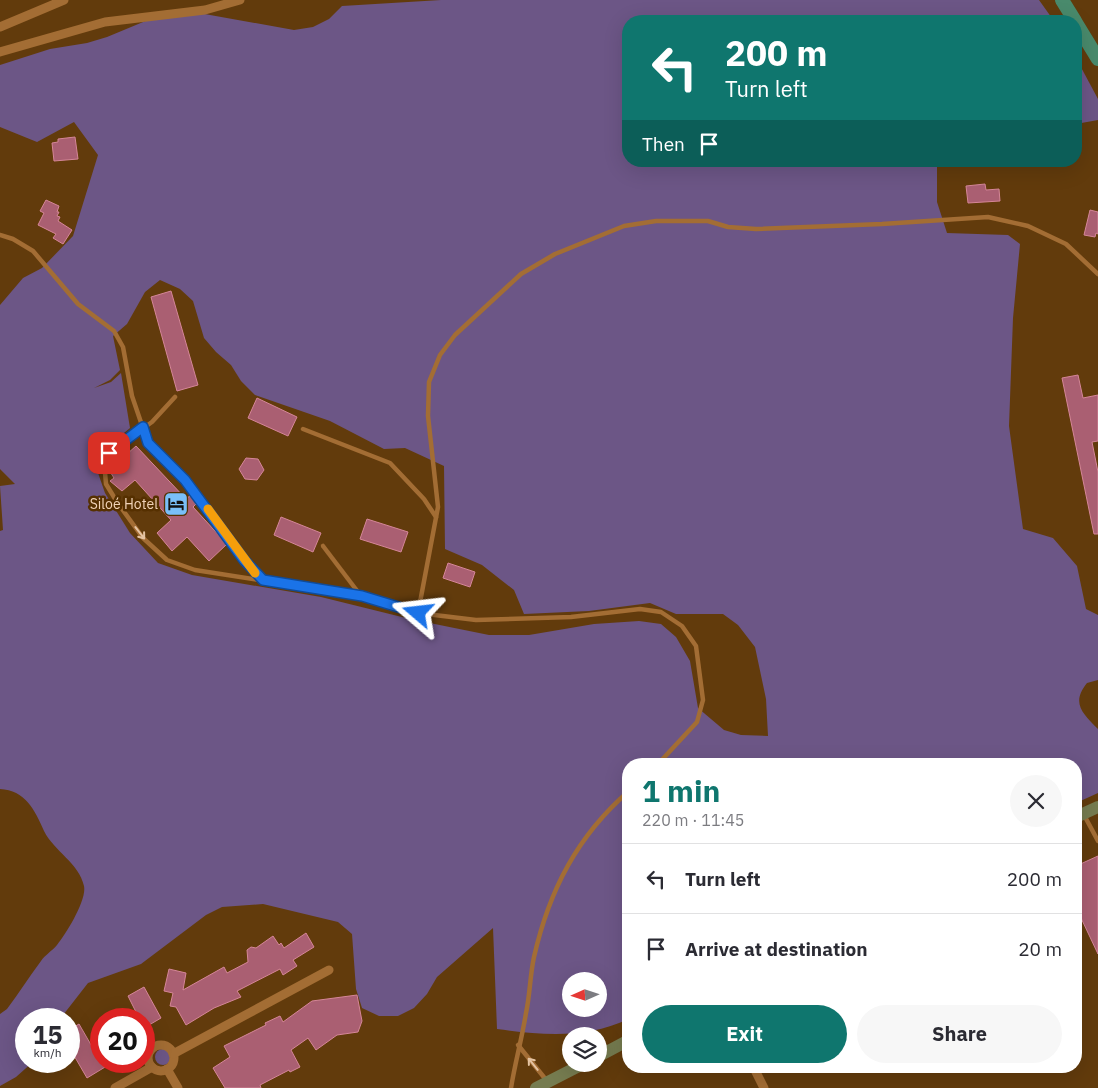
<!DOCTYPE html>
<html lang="en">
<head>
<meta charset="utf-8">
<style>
  :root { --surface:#fff; --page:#f7f7f7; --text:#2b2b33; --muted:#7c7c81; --line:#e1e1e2; --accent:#0f766e }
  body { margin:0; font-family:"IBM Plex Sans",sans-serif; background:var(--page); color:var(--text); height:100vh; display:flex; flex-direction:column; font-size:19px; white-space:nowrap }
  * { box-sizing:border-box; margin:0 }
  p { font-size:16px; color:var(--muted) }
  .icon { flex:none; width:28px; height:28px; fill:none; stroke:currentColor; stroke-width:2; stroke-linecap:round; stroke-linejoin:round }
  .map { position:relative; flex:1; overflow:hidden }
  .panel { position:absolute; left:622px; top:758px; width:460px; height:315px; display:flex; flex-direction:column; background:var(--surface); border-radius:20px; box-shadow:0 5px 20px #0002 }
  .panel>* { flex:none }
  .guide { position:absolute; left:622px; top:15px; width:460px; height:152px; border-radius:20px; box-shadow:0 5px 20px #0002; background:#0f766e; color:#fff; overflow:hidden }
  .needle { width:32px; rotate:267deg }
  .buttons { position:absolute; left:562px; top:972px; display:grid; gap:10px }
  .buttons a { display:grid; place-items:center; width:45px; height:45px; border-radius:50%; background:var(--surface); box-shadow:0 5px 20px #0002; font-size:25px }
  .speed { position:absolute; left:15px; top:1008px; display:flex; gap:10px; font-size:25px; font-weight:700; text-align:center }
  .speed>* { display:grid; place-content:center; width:65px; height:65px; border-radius:50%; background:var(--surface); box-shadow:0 5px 20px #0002; line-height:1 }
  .speed small { font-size:12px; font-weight:400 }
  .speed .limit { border:8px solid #d22; background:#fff; color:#111 }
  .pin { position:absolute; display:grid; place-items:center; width:42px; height:42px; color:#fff; margin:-21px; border-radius:10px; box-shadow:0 2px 8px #0006 }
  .me { position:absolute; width:55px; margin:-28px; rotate:287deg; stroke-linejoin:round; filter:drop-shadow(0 0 4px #0008) }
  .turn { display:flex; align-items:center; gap:18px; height:105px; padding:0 20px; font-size:22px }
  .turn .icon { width:65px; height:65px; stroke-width:2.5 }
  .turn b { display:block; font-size:35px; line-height:42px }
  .then { display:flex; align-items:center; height:48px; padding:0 20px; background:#0003; gap:10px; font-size:19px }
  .round { display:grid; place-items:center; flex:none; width:52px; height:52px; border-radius:26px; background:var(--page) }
  .summary { display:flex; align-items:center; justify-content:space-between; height:85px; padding:0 20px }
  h1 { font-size:30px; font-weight:700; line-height:38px; color:var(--accent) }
  .action { display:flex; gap:10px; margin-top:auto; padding:10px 20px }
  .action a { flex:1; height:58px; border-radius:30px; background:var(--accent); color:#fff; font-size:20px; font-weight:700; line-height:58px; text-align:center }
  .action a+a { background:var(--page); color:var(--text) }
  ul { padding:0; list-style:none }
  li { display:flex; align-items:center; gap:15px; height:70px; padding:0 20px; border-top:1px solid var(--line) }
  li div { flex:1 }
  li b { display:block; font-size:19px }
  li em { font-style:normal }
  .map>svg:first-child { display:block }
  .green { fill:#6c5686; fill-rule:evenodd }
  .building { fill:#aa5f72; stroke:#d58698 }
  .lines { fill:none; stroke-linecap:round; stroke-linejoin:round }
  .lane { stroke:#a36d34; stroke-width:4.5 }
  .street { stroke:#a36d34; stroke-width:9 }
  .secondary { stroke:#767c50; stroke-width:12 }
  .primary { stroke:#498a6c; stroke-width:14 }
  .oneway { stroke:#e5c4a3 }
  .route-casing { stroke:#114b97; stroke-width:12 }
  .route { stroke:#1a73e8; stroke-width:9 }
  .slow { stroke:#f59e0b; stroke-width:9 }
  .labels { text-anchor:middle; stroke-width:5; stroke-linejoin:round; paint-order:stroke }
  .poi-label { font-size:14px; fill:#f1d3b7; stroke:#563000; text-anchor:end }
</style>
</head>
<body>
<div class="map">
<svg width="1098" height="1088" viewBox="0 0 1098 1088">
  <rect width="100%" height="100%" fill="#623b0c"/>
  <!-- green -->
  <g class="green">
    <path d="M 441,0 L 1039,0 L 1054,21 L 629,21 L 629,161 L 937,161 L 937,202 L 947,233 L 1008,235 L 1020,244 L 1013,318 L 1009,426 L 1023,529 L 1053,538 L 1077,566 L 1086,609 L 1098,615 L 1098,680 L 1087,683 C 1071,703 1082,713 1098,729 L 1098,793 L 1076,803 L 1076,764 L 629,764 L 629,1019 C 585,1039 543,1035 497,1029 L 493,928 L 437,977 L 427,994 L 414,1008 L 398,1016 L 379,1016 L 362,1008 L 356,989 L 352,934 L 338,922 L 263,904 L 222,907 L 206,915 L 141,964 L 88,983 L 60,1019 L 26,1019 L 26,1061 L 34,1061 L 16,1077 L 0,1086 L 0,1014 L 7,1009 C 19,993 29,977 41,961 C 45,955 52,951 57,945 C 66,934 87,900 84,886 C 79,863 54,851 44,831 C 35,810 25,790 0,789 L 0,531 L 3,530 L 0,486 L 15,484 L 0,469 L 0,305 L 23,278 L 42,268 L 73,236 L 98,155 L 74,122 L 37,142 L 0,127 L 0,65 L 50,49 L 87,43 L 107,37 L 160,15 L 199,13 L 294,30 L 313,27 L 329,19 L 342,6 ZM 160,280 L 180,289 L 193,301 L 204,338 L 216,352 L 231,365 L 241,381 L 255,395 L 330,421 L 384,449 L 405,448 L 444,466 L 445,549 L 482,565 L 514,590 L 524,614 L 589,611 L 650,603 L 676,614 L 723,614 L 738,625 L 755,647 L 766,699 L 768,736 L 741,735 L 724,730 L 698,708 L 690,661 L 676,637 L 661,624 L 639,621 L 594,624 L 529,635 L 489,635 L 410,619 L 321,597 L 192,575 L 158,563 L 130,533 L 105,493 L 97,470 L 102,451 L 130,428 L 121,373 L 111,382 L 94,388 L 110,380 L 120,370 L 113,336 L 127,324 L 145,292 ZM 571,981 L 599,981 L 599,1009 L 571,1009 Z"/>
    <path d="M 1076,58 L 1098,99 L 1098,120 L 1076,124 Z"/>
    <circle cx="163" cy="1057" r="8"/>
  </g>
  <!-- building -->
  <g class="building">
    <path d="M 75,137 L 78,159 L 54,161 L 52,143 L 58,142 L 58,139 Z"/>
    <path d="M 985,184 L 986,190 L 999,189 L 1000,201 L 968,203 L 966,186 Z"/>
    <path d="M 46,200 L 59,206 L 57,212 L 59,212 L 57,216 L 60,217 L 58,221 L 72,230 L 63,244 L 53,238 L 56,234 L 38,225 L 44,213 L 40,211 Z"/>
    <path d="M 1090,210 L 1098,212 L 1098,234 L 1096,233 L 1095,237 L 1084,235 Z"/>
    <path d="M 171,291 L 198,385 L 177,391 L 151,297 Z"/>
    <path d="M 1078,375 L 1083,398 L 1098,395 L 1098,441 L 1092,442 L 1098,472 L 1098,534 L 1094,534 L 1062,378 Z"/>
    <path d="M 257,398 L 297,417 L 288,436 L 248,418 Z"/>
    <path d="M 136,446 L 186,499 L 191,495 L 197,503 L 193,507 L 227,544 L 209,561 L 187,537 L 172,551 L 157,533 L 171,520 L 135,480 L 122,491 L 110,481 L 114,478 L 109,470 Z"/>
    <path d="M 246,458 L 258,459 L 264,470 L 257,480 L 245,479 L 239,469 Z"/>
    <path d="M 281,517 L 321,533 L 313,552 L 274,535 Z"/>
    <path d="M 367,519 L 408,532 L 401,552 L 360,539 Z"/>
    <path d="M 448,563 L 475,572 L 470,587 L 443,578 Z"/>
    <path d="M 1098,856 L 1098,954 L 1081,918 L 1076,920 L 1076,866 Z"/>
    <path d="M 306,933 L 314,947 L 293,960 L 297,966 L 283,975 L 280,969 L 237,991 L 241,997 L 214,1008 L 186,1025 L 176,1007 L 170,1006 L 173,993 L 164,991 L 169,969 L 186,973 L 183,990 L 224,967 L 227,973 L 248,962 L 247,950 L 251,947 L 256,948 L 273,936 L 279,945 L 281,943 L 284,948 Z"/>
    <path d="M 144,987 L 161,1018 L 144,1028 L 144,1019 L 124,1019 L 136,1012 L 128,996 Z"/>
    <path d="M 357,995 L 362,1021 L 358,1032 L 337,1035 L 316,1050 L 308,1038 L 291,1050 L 300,1067 L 290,1072 L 289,1070 L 260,1085 L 261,1088 L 225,1088 L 213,1068 L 230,1057 L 224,1046 L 266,1025 L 265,1023 L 280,1016 L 283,1022 L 312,1001 Z"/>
    <path d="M 79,1024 L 94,1050 L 98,1048 L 101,1054 L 101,1061 L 115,1061 L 87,1078 L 69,1047 L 69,1030 Z"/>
  </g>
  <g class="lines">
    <!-- lane -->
    <g class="lane">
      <path d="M 0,235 L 13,239 L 33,251 L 78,304 L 114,331 L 123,347 L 132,396 L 148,443 L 185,480 L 244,560 L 262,579"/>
      <path d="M 175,397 L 152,422 L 117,447 L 104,461 L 106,484 L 117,502 L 143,538 L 167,560 L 195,570 L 361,596 L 418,613 L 476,620 L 571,617 L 640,609 L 661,612 L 682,626 L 696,646 L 703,700 L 697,722 L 658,764"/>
      <path d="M 303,429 L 390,463 L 424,499 L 436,517"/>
      <path d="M 323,546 L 361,596"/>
      <path d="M 418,613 L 438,507 L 428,416 L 429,382 L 440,355 L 455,335 L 521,274 L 555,254 L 624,226 L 656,221 L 708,221 L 728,227 L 756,229 L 882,224 L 988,217 L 1028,226 L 1066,244 L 1098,274"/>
      <path d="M 1084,815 L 1098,841"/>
      <path d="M 518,1045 L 547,1081"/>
      <path d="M 511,1088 C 515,1063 522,1038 526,1013 C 530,995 530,975 534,957 C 549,891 577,836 629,791"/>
    </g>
    <!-- street -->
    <g class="street">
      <path d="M 0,27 L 64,0"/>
      <path d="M 0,52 L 105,22 L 205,10 L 240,0"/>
      <circle cx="161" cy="1058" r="13"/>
      <path d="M 173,1054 L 329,970"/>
      <path d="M 753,1066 L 764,1088"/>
      <path d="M 167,1069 L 178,1088"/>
      <path d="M 115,1088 L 152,1067"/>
    </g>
    <!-- secondary -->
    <g class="secondary">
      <path d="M 1076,817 L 1098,807"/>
      <path d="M 599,1056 L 629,1040"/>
      <path d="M 536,1088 L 583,1064"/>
    </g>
    <!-- primary -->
    <g class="primary">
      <path d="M 1062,0 L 1075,21"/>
      <path d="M 1076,23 L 1098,59"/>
    </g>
  </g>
  <!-- one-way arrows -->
  <defs><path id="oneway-shaft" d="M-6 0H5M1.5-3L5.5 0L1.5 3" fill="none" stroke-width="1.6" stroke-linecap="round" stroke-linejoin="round" transform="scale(1.25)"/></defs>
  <g class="oneway">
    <use href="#oneway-shaft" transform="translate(140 533) rotate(52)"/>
    <use href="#oneway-shaft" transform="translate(533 1064) rotate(-129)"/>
  </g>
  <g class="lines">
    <defs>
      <path id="route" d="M 109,453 L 143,427 L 148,443 L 185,480 L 244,560 L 263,580 L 362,596 L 418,613"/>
    </defs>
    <!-- route casing -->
    <use href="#route" class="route-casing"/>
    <!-- route -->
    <use href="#route" class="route"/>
    <!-- slow -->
    <path class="slow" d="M 208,509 L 255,573"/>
  </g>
  <!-- icons -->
  <defs>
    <symbol id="hotel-square" viewBox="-11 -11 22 22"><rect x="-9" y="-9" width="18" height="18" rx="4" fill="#79bff8" stroke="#563000"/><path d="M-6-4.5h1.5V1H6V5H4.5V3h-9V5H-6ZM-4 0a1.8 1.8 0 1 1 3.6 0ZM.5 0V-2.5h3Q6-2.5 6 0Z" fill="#111"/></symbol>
  </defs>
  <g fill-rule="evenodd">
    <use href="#hotel-square" x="162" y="490" width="28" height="28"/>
  </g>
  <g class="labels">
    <!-- poi labels -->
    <g class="poi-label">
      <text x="158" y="509">Siloé Hotel</text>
    </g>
  </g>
</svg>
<div class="buttons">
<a><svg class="needle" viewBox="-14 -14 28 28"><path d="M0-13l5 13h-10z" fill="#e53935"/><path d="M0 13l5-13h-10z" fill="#7c7c81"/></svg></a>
<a><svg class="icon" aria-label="layers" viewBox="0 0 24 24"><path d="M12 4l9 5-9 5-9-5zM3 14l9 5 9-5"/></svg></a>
</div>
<div class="speed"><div>15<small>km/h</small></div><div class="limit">20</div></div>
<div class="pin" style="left:109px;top:453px;background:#d93025"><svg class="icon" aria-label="arrive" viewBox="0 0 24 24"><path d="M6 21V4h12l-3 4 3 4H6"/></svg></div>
<svg class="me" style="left:418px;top:613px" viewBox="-20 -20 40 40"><path d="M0-17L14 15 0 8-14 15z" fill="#1a73e8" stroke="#fff" stroke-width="4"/></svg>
<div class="guide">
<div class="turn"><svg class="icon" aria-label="left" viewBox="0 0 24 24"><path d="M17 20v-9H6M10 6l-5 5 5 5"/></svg><div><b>200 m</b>Turn left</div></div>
<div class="then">Then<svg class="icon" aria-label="arrive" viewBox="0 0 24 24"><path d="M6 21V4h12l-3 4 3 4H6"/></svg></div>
</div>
<section class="panel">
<div class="summary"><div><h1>1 min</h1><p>220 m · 11:45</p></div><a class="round"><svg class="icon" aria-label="close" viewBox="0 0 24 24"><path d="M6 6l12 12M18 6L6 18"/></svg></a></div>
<ul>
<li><svg class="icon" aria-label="left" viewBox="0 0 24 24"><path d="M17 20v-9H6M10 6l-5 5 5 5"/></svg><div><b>Turn left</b></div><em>200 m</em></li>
<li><svg class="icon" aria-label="arrive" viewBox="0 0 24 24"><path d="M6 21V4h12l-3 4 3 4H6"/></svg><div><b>Arrive at destination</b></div><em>20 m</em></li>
</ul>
<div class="action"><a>Exit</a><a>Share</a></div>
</section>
</div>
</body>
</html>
